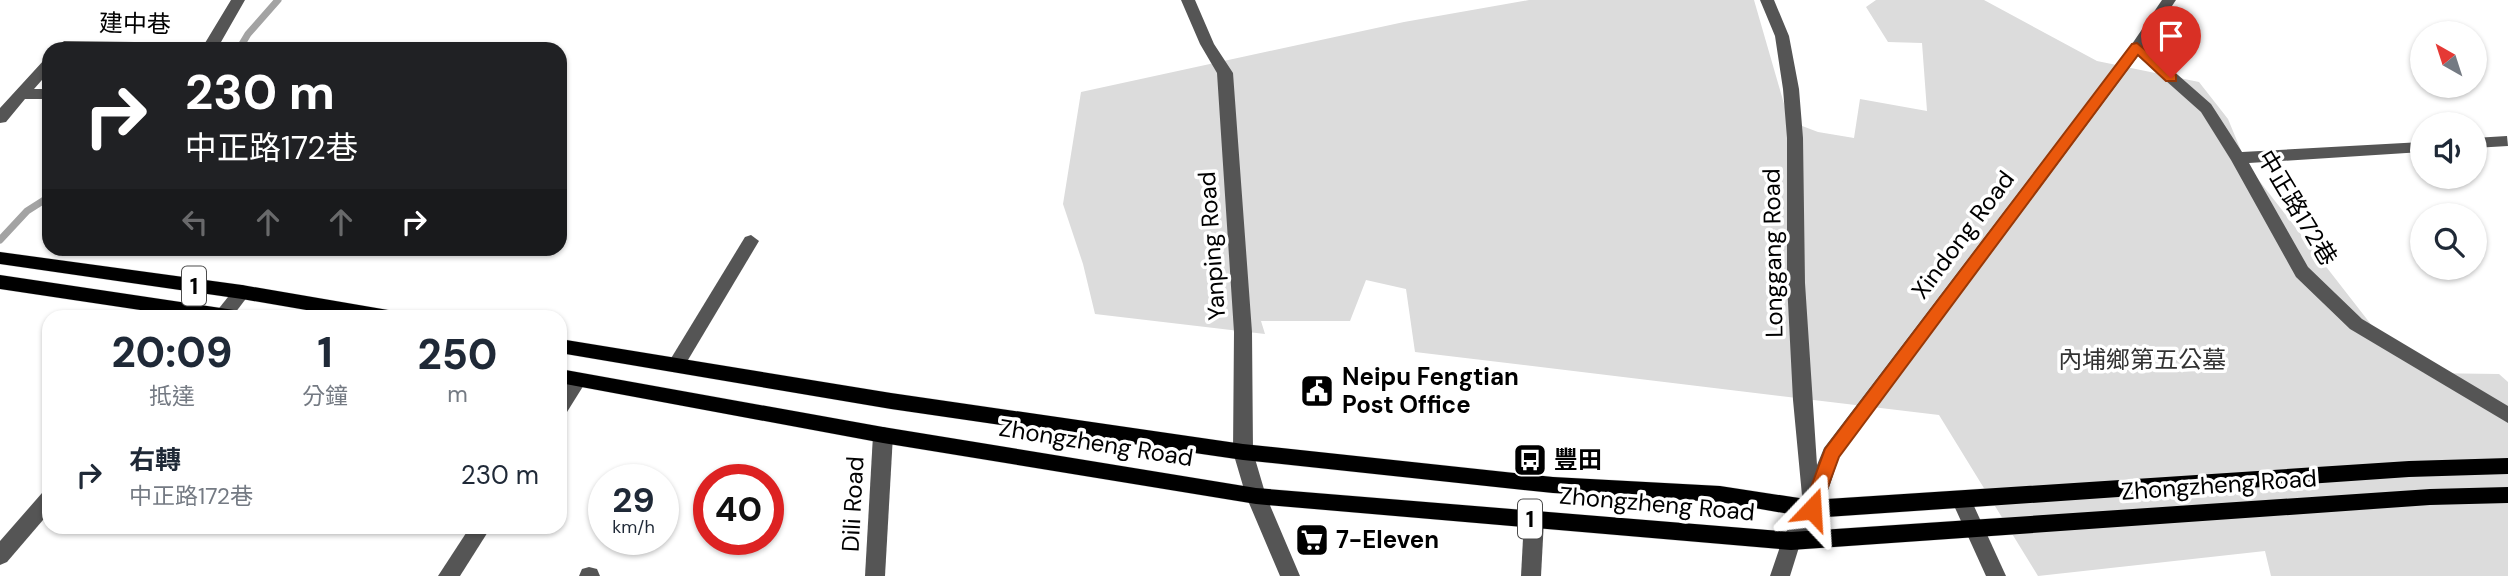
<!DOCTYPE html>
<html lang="zh-TW">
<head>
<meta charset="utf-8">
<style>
  :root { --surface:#fff; --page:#f2f2f3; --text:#1f2937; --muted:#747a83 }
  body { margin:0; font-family:"DM Sans","Noto Sans TC",sans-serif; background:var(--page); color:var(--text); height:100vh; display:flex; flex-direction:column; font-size:26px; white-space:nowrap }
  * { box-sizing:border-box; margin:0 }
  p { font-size:23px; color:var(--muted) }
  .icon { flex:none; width:38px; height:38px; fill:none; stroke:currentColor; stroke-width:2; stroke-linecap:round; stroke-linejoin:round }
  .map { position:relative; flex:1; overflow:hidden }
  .sheet { position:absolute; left:42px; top:310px; width:525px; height:224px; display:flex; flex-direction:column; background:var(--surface); border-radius:21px; box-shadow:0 2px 5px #0004 }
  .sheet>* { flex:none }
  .guide { position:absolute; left:42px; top:42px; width:525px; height:214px; border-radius:21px; box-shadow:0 2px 5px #0004; background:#202124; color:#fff; overflow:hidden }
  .needle { width:46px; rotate:321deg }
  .controls { position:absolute; left:2410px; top:21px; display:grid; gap:14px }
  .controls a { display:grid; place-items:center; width:77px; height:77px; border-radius:50%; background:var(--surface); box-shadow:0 2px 5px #0004; font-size:35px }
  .speed { position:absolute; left:588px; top:464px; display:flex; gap:14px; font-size:35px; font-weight:700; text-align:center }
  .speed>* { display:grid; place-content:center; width:91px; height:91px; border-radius:50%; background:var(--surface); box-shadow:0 2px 5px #0004; line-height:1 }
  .speed small { font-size:18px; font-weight:400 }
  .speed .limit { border:10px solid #d22; background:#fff; color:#111 }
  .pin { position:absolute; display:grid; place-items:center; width:60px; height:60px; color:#fff; margin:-72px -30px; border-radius:50% 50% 50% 0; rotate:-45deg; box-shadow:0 0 7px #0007 }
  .pin .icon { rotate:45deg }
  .me { position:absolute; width:77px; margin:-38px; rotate:20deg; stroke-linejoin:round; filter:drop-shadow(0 0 5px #0008) }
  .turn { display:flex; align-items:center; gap:24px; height:147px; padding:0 28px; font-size:32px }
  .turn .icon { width:91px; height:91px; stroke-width:2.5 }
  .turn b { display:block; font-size:49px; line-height:60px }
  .lanes { display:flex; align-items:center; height:66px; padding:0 28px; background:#0003; justify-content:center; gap:35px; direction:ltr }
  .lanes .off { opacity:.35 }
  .eta { display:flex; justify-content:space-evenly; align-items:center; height:119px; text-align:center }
  .eta b { font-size:42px; font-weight:800; line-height:49px }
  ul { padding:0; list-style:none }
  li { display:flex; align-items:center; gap:21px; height:91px; padding:0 28px }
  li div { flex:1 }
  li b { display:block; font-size:26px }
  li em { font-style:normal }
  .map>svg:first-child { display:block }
  .green { fill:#dcdcdc }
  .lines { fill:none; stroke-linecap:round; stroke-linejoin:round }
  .stream { stroke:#a3a3a3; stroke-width:7 }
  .major-casing { stroke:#dbdbdb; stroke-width:1 }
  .minor { fill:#555; fill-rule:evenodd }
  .major { fill:#000; fill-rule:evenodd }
  .route { fill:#ea580c; stroke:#983908; stroke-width:2 }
  .labels { text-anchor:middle; stroke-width:7; stroke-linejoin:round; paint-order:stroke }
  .shield { fill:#fff; stroke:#4c4c4c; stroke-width:2 }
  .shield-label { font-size:23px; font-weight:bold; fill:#000 }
  .street-label { font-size:24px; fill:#000; stroke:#fff }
  .park-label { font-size:24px; fill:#333; stroke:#fff }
  .poi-label { font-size:24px; font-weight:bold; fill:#000; stroke:#fff; text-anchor:start }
</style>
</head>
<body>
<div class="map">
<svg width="2508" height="576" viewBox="0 0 2508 576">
  <rect width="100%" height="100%" fill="#fff"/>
  <!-- green -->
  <path class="green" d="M 1529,0 L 1754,0 L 1789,121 L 1818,132 L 1854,138 L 1860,99 L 1927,111 L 1922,43 L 1888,42 L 1866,7 L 1876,0 L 1984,0 L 2097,61 L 2199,82 L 2228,119 L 2247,165 L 2373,327 L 2424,373 L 2499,374 L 2508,382 L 2508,576 L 2271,576 L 2265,551 L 2038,576 L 1939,415 L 1415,352 L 1406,289 L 1366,280 L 1350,321 L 1261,321 L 1265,334 L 1095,314 L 1083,264 L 1063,204 L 1081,92 L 1404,22 Z"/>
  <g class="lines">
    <!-- stream -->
    <g class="stream">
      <path d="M 239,49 L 248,34 L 278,0"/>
      <path d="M 0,240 L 27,211 L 49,197"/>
    </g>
    <defs>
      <g id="major">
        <path d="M 0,252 L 242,285 L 388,310 L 394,312 L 397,317 L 347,317 L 242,299 L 0,264 Z"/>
        <path d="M 0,275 L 234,310 L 240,312 L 243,317 L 187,317 L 0,289 Z"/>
        <path d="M 560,339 L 891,393 L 1243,444 L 1553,477 L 1720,486 L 1812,500 L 2409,461 L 2508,458 L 2508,474 L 2409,477 L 1812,518 L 1720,502 L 1553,493 L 1243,460 L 891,409 L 560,353 Z"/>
        <path d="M 560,369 L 883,427 L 1256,488 L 1791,532 L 2430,489 L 2508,487 L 2508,503 L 2430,505 L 1791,550 L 1256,504 L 883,443 L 560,383 Z"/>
      </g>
    </defs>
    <!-- major casing -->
    <use href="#major" class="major-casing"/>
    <!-- minor -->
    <g class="minor">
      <path d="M 231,0 L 245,0 L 217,49 L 54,49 L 64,41 L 205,43 Z"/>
      <path d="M 1181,0 L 1195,0 L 1214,44 L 1233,73 L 1252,332 L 1253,452 L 1266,496 L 1300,576 L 1280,576 L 1246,496 L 1233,452 L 1234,332 L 1217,73 L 1200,44 Z"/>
      <path d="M 1760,0 L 1774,0 L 1789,36 L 1799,89 L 1803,138 L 1805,283 L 1817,465 L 1824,448 L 2132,44 L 2162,0 L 2176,0 L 2145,46 L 2211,104 L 2242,152 L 2422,142 L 2422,152 L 2249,163 L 2308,267 L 2362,319 L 2508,406 L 2508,423 L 2350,329 L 2296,277 L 2231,160 L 2201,112 L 2138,56 L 1839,457 L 1822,509 L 1800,544 L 1790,576 L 1770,576 L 1784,535 L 1803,506 L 1793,400 L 1787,283 L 1787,138 L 1783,89 L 1775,36 Z"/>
      <path d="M 49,58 L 49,72 L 34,89 L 49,89 L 49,99 L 25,99 L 6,122 L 0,123 L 0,108 L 44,60 Z"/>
      <path d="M 2507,136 L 2508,146 L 2474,148 L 2474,138 Z"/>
      <path d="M 751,235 L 759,241 L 682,370 L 676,372 L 670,370 L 667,365 L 670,360 L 745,237 Z"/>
      <path d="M 242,285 L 248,287 L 251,292 L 232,317 L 212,317 L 236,287 Z"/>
      <path d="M 578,373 L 585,375 L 587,380 L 567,412 L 560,415 C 560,399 560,379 578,373 Z"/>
      <path d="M 883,427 L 890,429 L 893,435 L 885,576 L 865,576 L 873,435 L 876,429 Z"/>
      <path d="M 49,491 L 49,513 L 7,562 L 0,565 L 0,541 L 42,493 Z"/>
      <path d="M 1961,491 L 1968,493 L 2006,576 L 1986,576 L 1951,499 L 1954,493 Z"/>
      <path d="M 1534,511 L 1541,514 L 1544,520 L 1541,576 L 1521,576 L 1524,520 L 1527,514 Z"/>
      <path d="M 470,527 L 491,527 L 460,576 L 438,576 Z"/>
      <path d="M 589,567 L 597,569 L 600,576 L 579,576 L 582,569 Z"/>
    </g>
    <!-- major -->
    <use href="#major" class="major"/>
  </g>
  <!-- route -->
  <path class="route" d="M 2137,43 L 2176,75 L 2176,81 L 2166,81 L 2138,55 L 1839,457 L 1818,514 L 1812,516 L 1805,514 L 1803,509 L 1825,449 L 2132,44 Z"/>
  <!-- icons -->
  <defs>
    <symbol id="civic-square" viewBox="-11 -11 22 22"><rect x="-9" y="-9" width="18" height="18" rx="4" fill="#000" stroke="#fff"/><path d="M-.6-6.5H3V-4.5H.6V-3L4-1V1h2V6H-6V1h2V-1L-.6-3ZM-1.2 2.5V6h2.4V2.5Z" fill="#fff"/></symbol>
    <symbol id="bus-square" viewBox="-11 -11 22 22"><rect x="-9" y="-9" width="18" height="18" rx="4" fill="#000" stroke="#fff"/><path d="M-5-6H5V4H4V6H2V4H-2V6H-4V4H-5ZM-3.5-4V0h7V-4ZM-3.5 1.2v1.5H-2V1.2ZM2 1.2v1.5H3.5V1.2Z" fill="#fff"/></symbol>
    <symbol id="supermarket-square" viewBox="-11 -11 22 22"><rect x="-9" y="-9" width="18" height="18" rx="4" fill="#000" stroke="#fff"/><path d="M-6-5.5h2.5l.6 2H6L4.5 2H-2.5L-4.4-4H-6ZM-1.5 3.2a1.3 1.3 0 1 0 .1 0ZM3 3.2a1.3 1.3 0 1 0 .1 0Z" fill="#fff"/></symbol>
  </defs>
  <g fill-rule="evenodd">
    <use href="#civic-square" x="1298" y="372" width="38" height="38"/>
    <use href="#bus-square" x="1511" y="441" width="38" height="38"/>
    <use href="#supermarket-square" x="1293" y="521" width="38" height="38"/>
  </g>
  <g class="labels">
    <!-- shield labels -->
    <g class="shield">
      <rect x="182" y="266.5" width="24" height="39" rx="5"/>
      <rect x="1518" y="499.5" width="24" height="39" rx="5"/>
    </g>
    <g class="shield-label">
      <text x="194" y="294">1</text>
      <text x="1530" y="527">1</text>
    </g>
    <!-- street labels -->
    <g class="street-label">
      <text transform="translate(135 24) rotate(1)" y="8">建中巷</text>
      <text transform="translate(2297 208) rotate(59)" y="8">中正路172巷</text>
      <text transform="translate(1963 235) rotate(-53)" y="8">Xindong Road</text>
      <text transform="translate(1212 246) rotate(-94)" y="8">Yanping Road</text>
      <text transform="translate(1773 253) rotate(-91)" y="8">Longgang Road</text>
      <text transform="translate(1096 443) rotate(9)" y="8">Zhongzheng Road</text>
      <text transform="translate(2219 485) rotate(-4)" y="8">Zhongzheng Road</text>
      <text transform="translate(853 504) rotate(-87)" y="8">Dili Road</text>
      <text transform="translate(1657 504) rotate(5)" y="8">Zhongzheng Road</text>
    </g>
    <!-- park labels -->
    <g class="park-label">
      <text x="2142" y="368">內埔鄉第五公墓</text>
    </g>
    <!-- poi labels -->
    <g class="poi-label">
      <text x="1342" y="385">Neipu Fengtian<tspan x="1342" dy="28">Post Office</tspan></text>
      <text x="1554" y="468">豐田</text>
      <text x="1336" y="548">7-Eleven</text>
    </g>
  </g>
</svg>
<div class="controls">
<a><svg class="needle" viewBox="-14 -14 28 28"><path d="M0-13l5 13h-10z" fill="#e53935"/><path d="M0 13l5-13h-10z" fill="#747a83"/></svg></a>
<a><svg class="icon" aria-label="sound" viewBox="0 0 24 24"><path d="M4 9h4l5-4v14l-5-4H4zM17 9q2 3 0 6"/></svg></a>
<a><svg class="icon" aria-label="search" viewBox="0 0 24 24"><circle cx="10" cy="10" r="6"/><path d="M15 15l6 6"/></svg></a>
</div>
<div class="speed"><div>29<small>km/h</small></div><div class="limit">40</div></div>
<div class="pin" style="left:2171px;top:78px;background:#d93025"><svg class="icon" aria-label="arrive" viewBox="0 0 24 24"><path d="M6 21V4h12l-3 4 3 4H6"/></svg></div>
<svg class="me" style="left:1812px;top:509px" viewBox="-20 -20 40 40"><path d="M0-17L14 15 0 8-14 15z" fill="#ea580c" stroke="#fff" stroke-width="4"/></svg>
<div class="guide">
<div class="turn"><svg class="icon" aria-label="right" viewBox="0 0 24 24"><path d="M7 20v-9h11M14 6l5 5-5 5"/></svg><div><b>230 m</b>中正路172巷</div></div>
<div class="lanes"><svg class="icon off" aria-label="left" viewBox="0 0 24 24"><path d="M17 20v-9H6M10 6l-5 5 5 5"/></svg><svg class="icon off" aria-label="ahead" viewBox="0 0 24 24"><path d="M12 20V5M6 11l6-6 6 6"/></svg><svg class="icon off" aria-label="ahead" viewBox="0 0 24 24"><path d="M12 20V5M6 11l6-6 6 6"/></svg><svg class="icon" aria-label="right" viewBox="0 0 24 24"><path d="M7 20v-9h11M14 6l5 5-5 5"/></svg></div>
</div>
<section class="sheet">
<div class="eta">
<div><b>20:09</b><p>抵達</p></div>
<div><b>1</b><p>分鐘</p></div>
<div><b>250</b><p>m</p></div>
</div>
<ul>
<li><svg class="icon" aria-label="right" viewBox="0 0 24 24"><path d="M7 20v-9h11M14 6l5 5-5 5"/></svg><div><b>右轉</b><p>中正路172巷</p></div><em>230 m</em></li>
</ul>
</section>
</div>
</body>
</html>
